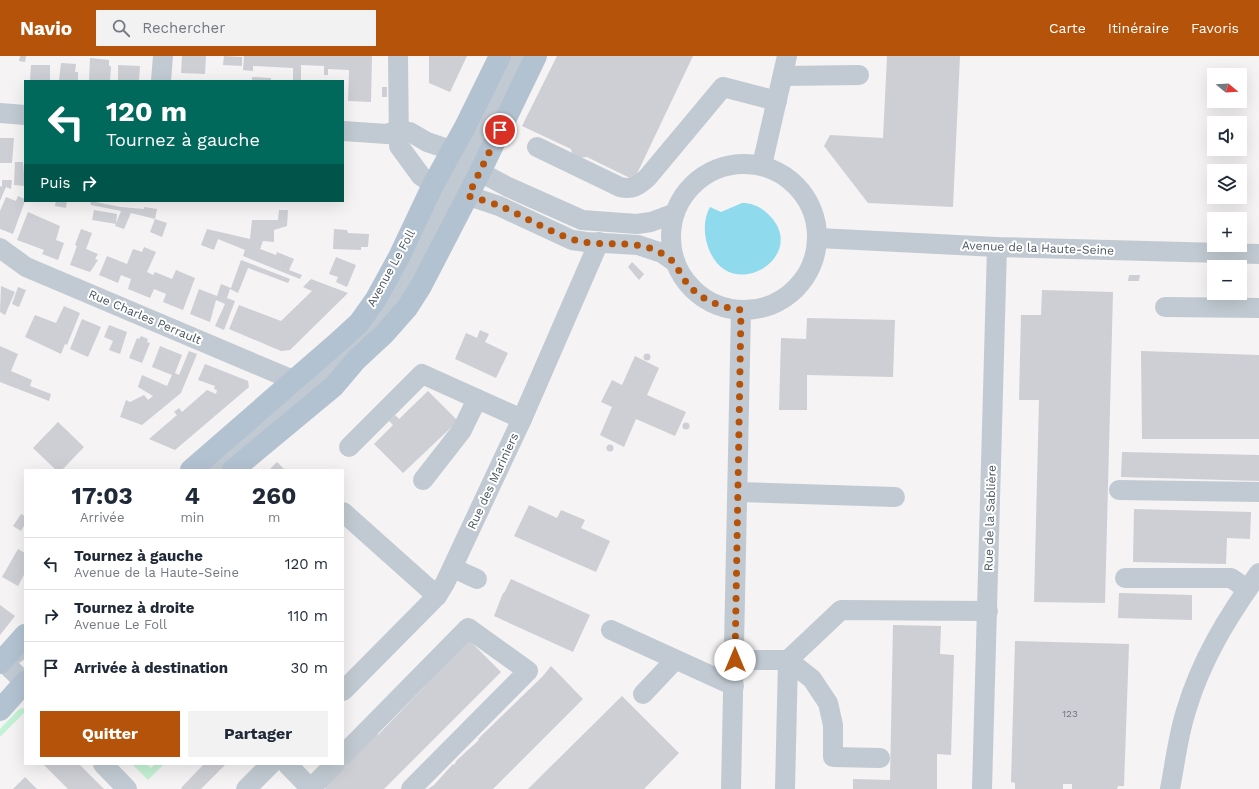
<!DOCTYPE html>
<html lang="fr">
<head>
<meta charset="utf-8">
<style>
  :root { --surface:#fff; --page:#f2f2f3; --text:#1f2937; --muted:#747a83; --line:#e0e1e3; --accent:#b45309 }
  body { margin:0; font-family:"Work Sans",sans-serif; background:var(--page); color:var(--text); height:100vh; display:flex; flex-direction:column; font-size:15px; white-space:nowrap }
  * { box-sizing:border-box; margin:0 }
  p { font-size:13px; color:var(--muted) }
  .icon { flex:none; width:22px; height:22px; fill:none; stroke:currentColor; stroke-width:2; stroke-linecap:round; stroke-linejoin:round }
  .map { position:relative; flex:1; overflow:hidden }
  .details { position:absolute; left:24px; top:413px; width:320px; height:296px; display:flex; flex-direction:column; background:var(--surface); border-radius:0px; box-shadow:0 4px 16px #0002 }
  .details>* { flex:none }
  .hud { position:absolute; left:24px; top:24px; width:320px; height:122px; border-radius:0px; box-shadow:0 4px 16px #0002; background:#00695c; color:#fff; overflow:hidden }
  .needle { width:26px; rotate:108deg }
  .controls { position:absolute; left:1207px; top:12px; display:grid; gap:8px }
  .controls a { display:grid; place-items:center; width:40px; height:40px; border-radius:0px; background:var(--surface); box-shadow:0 4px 16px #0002; font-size:20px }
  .pin { position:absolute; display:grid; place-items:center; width:34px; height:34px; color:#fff; margin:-17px; border:2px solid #fff; border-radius:50%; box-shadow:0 1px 4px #0007 }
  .me { position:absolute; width:44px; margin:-22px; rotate:0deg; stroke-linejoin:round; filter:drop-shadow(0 0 3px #0008) }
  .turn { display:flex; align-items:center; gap:14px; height:84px; padding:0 16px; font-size:18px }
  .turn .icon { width:52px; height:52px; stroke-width:2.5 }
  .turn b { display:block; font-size:28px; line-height:34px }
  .then { display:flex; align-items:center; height:38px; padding:0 16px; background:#0003; gap:8px; font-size:15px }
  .eta { display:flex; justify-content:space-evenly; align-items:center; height:68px; text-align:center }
  .eta b { font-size:24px; font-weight:700; line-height:28px }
  .action { display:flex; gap:8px; margin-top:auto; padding:8px 16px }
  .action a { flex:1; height:46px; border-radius:0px; background:var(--accent); color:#fff; font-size:16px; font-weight:700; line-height:46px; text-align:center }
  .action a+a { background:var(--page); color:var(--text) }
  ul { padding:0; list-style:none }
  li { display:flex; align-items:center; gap:12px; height:52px; padding:0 16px; border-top:1px solid var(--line) }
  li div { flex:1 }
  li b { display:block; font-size:15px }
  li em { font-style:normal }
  header { display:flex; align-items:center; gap:24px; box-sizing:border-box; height:56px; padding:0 20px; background:var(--accent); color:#fff }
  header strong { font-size:19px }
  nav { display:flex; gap:22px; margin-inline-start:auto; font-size:14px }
  .search { width:280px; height:36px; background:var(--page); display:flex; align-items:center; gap:10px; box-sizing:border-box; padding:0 14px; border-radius:0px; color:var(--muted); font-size:15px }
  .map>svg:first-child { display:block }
  .green { fill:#c3f1d5 }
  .water { fill:#90daee }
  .building { fill:#cdcfd5 }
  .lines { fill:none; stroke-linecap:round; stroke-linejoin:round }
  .minor { stroke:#c1cad2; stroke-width:20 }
  .major { stroke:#b3c2d1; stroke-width:22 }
  .route { stroke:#b45309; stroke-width:7; stroke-dasharray:0 12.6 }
  .labels { text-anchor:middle; stroke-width:4; stroke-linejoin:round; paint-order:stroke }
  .number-label { font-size:10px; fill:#6b747e }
  .street-label { font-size:12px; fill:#4a5661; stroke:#fff }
</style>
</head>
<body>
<header>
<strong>Navio</strong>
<div class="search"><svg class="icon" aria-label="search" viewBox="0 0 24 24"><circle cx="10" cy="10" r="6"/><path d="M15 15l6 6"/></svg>Rechercher</div>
<nav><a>Carte</a><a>Itinéraire</a><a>Favoris</a></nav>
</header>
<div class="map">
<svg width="1259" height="733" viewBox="0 0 1259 733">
  <rect width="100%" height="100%" fill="#f5f3f3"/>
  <!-- green -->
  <g class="green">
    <path d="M 22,652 L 25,653 L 25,656 L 0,681 L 0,673 L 18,654 Z"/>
    <path d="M 132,708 L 146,708 L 151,712 L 155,708 L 164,708 L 148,724 Z"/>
  </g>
  <!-- water -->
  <path class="water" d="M 742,147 C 753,147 761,151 769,159 C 809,198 736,247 711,198 C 704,184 702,165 710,151 L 721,156 Z"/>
  <!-- building -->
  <g class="building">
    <path d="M 20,0 L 26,0 L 25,6 L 19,5 Z"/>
    <path d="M 182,0 L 206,0 L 205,18 L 181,17 Z"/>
    <path d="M 224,0 L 242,1 L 242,10 L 223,9 Z"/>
    <path d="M 244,0 L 372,0 L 371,46 L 348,45 L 349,14 L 328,13 L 328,19 L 324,19 L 324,10 L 301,9 L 301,25 L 293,25 L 293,12 L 253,10 L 253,15 L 243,14 Z"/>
    <path d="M 429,0 L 467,0 L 450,36 L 429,27 Z"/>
    <path d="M 557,0 L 693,0 L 634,124 L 587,101 L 578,102 L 572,97 L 571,93 L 522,70 Z"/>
    <path d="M 887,0 L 960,0 L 953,151 L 868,147 L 824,90 L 830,79 L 883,82 Z"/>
    <path d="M 90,2 L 109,4 L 109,10 L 111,10 L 110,25 L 89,25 Z"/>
    <path d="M 61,7 L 76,8 L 75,16 L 78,16 L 78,25 L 59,25 Z"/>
    <path d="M 31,9 L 50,9 L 50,25 L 30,25 Z"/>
    <path d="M 118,9 L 140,10 L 139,25 L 118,25 Z"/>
    <path d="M 252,21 L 271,22 L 271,25 L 252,25 Z"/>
    <rect x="382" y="31" width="5" height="10"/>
    <path d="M 0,82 L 14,82 L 12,107 L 0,107 Z"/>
    <path d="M 15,106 L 23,106 L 25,130 L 14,129 Z"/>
    <path d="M 2,124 L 12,124 L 11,133 L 6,131 L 0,145 L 0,130 L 2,131 Z"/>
    <path d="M 18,140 L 25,143 L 25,145 L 13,178 L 0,173 L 0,155 L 6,141 L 16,145 Z"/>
    <path d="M 56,145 L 67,145 L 66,152 L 55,150 Z"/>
    <path d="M 90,145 L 121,151 L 144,153 L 144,151 L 157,153 L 155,163 L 131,157 L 124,173 L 115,170 L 121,155 L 91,149 Z"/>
    <path d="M 94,154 L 117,158 L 116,168 L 92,164 Z"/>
    <path d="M 279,154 L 288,154 L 287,170 L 274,174 L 274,186 L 263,185 L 260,193 L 276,199 L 277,196 L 294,203 L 289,214 L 302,219 L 300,223 L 243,200 L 245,194 L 218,183 L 214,194 L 201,189 L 207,173 L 250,183 L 252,164 L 278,164 Z"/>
    <path d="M 28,156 L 60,170 L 56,184 L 64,187 L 58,204 L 42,198 L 44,194 L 17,184 Z"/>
    <path d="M 155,163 L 167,167 L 162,181 L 150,176 Z"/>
    <path d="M 81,173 L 92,177 L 86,193 L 98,198 L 95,203 L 98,204 L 90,216 L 70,209 L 77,190 L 75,189 Z"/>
    <path d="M 334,173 L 347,174 L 348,177 L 369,178 L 368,191 L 361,191 L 361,194 L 333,193 Z"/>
    <path d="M 144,191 L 156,196 L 147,216 L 153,219 L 155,216 L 172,223 L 176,214 L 195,222 L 183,254 L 163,246 L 166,238 L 154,233 L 150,242 L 128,233 L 131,223 L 121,219 L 118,227 L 99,219 L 107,200 L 127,208 L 133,193 L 142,196 Z"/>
    <path d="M 336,201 L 356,209 L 347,231 L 336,226 L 338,221 L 329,218 Z"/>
    <path d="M 241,204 L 290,223 L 288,227 L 248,212 L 238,237 L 230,233 L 227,242 L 235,245 L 224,274 L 215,270 L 225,248 L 216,244 L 210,266 L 190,258 L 199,233 L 217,240 L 221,228 L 231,232 Z"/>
    <path d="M 632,206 L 644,218 L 639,224 L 628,211 Z"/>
    <path d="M 1129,219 L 1140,219 L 1139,225 L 1128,225 Z"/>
    <path d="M 311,223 L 348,237 L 290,294 L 281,295 L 229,273 L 239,249 L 281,265 L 312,235 L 303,231 Z"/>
    <path d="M 1,230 L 15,236 L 5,259 L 0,256 Z"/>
    <path d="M 18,231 L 26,234 L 19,251 L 12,248 Z"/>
    <path d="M 1042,234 L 1113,236 L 1105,547 L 1034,546 L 1039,344 L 1019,344 L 1021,259 L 1041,259 Z"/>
    <path d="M 64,250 L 80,257 L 67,289 L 65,288 L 61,298 L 25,281 L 35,259 L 56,267 Z"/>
    <path d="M 807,262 L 895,264 L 893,321 L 807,319 L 807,354 L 779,354 L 781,282 L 806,283 Z"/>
    <path d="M 82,263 L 101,271 L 88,301 L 70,293 Z"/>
    <path d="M 109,269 L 127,276 L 120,298 L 109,294 L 113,285 L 104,281 Z"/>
    <path d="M 480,274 L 489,278 L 485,286 L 508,297 L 496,322 L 455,303 L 466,277 L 477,282 Z"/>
    <path d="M 141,280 L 148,283 L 147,286 L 150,287 L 142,307 L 129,302 L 137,282 L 139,283 Z"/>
    <path d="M 0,290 L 18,298 L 11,315 L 32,324 L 30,330 L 51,338 L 49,345 L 0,326 Z"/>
    <path d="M 160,290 L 182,299 L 175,317 L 179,319 L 189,295 L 197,298 L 181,337 L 142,369 L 120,361 L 126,344 L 130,346 L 144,339 L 148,344 L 153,340 L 138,331 L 142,319 L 167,330 L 172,319 L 152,311 Z"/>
    <path d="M 1141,295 L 1259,299 L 1259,383 L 1142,383 Z"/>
    <circle cx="647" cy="301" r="3.5"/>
    <path d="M 635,300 L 659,312 L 647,339 L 686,356 L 675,380 L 636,363 L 624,391 L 600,379 L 612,351 L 601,346 L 612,324 L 622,329 Z"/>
    <path d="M 205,308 L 248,325 L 249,331 L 175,394 L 149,383 L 177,359 L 174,356 L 179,352 L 182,356 L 207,334 L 216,338 L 217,334 L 214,333 L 215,330 L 198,324 Z"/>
    <path d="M 428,335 L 458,365 L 403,417 L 374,388 L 393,369 L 389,365 L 395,359 L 399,363 Z"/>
    <path d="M 58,366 L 84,391 L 62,414 L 56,414 L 33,392 Z"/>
    <circle cx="686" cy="370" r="3.5"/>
    <circle cx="610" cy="392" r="3.5"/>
    <path d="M 1122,396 L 1259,399 L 1259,425 L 1121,421 Z"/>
    <path d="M 277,406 L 285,414 L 269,414 Z"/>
    <path d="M 529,449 L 557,462 L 561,454 L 585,464 L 581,472 L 610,485 L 596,516 L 514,480 Z"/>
    <path d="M 1134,453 L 1251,456 L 1250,483 L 1227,482 L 1226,508 L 1133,506 Z"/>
    <path d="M 21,458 L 25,460 L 25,468 L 21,475 L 13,470 Z"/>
    <path d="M 18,493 L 25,497 L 25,517 L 18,530 L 2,521 Z"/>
    <path d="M 511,523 L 590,559 L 573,596 L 494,560 L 503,537 L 504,537 Z"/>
    <path d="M 1119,537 L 1192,539 L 1192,564 L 1118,562 Z"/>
    <path d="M 0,549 L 15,560 L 0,579 Z"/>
    <path d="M 893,569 L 941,570 L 940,598 L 954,599 L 951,699 L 937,698 L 937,733 L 853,733 L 853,723 L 890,724 Z"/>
    <path d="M 469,584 L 501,616 L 384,733 L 326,733 L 323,730 L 377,677 L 378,679 Z"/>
    <path d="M 1015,585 L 1129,588 L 1124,730 L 1118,730 L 1117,733 L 1072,733 L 1072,728 L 1063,728 L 1063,733 L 1015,733 L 1015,727 L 1011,726 Z"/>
    <path d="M 551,610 L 583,643 L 493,733 L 428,733 L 434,729 L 453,708 L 454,709 L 457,704 L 479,684 L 478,683 L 543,620 Z"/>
    <path d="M 622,640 L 679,697 L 644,733 L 528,733 Z"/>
    <path d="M 43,708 L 79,708 L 104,733 L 68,733 Z"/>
    <path d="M 204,708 L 226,708 L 201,733 L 182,733 L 181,732 Z"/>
    <path d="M 25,721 L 37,733 L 13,733 Z"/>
  </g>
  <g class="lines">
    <!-- minor -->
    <g class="minor">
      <path d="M 398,0 L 399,90 L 421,120 L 427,124 L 451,134 L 499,150 L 572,184 L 586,186 L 638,189 L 662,197 L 675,206"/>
      <path d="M 783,20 L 859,19"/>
      <path d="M 161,25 L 163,0"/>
      <path d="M 0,57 L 25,59"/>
      <path d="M 343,75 L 387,78 L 398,74 L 410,76 L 427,86 L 445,92 L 480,116 L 508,131 L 582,164 L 637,168 L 651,166 L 675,157"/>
      <path d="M 537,91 L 620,131 C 632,134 638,130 647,122 L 723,31 L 777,45"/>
      <circle cx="744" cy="181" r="73"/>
      <path d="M 762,109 L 787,0"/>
      <path d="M 818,182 L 997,191 L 1259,198"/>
      <path d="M 0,192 L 26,211 L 293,324"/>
      <path d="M 1165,251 L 1259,252"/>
      <path d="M 349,391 L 422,318 L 522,363"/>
      <path d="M 210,414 L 349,292 L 383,256 L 404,223 L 436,158 L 483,79 L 520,0"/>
      <path d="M 423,424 L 462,374 L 477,343"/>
      <path d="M 1119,434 L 1259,436"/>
      <path d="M 738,436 L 895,441"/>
      <path d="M 343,456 L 437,540"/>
      <path d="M 453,512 L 477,523"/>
      <path d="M 1125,522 L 1231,522 L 1247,533"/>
      <path d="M 611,574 L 734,630"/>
      <path d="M 16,597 L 2,604 L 25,627"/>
      <path d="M 735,604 L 788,604 L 812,623 L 828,647 L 833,669 L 833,701 L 880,702"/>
      <path d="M 343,635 L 437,540 L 445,527 L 522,363 L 599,186"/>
      <path d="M 643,638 L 675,604"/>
      <path d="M 343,699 L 468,572 L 528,615 L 411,733"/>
      <path d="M 103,708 L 127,733"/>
      <path d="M 287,708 L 311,733"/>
      <path d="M 246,733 L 271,708"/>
      <path d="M 310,733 L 335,708"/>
      <path d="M 731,733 L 741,254"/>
      <path d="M 785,733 L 788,604 L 841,554 L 988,555"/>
      <path d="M 982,733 L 997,191"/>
      <path d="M 1170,733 C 1175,707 1178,680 1186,655 C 1201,604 1228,560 1259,517"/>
    </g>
    <!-- major -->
    <g class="major">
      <path d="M 191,414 L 337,287 L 359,267 L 376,243 L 399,201 L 434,127 L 465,71 L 500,0"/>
      <path d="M 233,414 L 334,330 L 356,304 L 384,278 L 407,252 L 421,230 L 480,116 L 536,0"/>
      <path d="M 0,607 L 25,579"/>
      <path d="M 0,654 L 25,626"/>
    </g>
  </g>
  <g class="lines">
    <!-- route -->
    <path class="route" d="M 500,74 L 468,140 C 478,143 490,146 500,150 C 524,160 547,175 572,183 C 601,193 633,181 661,197 C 675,204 676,211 684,223 C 697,243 719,251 741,254 L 735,604"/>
  </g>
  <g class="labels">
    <!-- number labels -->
    <g class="number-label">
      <text x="1070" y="661">123</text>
    </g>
    <!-- street labels -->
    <g class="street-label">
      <text transform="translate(1038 192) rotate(2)" y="4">Avenue de la Haute-Seine</text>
      <text transform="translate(391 212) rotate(-61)" y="4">Avenue Le Foll</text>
      <text transform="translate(145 261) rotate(23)" y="4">Rue Charles Perrault</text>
      <text transform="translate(493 425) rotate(-65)" y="4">Rue des Mariniers</text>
      <text transform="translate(990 462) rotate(-88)" y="4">Rue de la Sablière</text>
    </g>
  </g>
</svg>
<div class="controls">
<a><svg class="needle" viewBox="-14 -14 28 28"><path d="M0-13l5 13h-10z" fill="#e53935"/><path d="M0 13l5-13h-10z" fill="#747a83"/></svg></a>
<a><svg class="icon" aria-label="sound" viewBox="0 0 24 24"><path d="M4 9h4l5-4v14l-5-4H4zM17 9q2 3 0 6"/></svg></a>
<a><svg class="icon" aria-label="layers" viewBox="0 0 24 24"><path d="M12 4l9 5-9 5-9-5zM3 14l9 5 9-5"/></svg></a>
<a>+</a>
<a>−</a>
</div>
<div class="pin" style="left:500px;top:74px;background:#d93025"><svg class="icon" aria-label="arrive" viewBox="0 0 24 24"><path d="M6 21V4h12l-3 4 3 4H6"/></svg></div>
<svg class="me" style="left:735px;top:604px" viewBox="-20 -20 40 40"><circle r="19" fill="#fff"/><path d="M0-13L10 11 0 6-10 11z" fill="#b45309"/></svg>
<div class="hud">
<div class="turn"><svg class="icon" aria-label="left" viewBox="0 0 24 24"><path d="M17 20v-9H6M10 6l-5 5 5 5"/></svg><div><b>120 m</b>Tournez à gauche</div></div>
<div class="then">Puis<svg class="icon" aria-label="right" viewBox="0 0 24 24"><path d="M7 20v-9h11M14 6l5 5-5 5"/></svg></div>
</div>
<section class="details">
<div class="eta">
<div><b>17:03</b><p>Arrivée</p></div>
<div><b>4</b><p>min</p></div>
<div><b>260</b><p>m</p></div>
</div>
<ul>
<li><svg class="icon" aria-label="left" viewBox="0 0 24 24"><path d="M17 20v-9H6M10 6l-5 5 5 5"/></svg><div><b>Tournez à gauche</b><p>Avenue de la Haute-Seine</p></div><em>120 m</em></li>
<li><svg class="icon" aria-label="right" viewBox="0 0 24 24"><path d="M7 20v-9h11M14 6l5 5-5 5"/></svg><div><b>Tournez à droite</b><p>Avenue Le Foll</p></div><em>110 m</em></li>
<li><svg class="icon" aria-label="arrive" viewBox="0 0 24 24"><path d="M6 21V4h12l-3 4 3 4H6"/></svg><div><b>Arrivée à destination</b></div><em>30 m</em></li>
</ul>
<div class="action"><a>Quitter</a><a>Partager</a></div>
</section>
</div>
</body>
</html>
